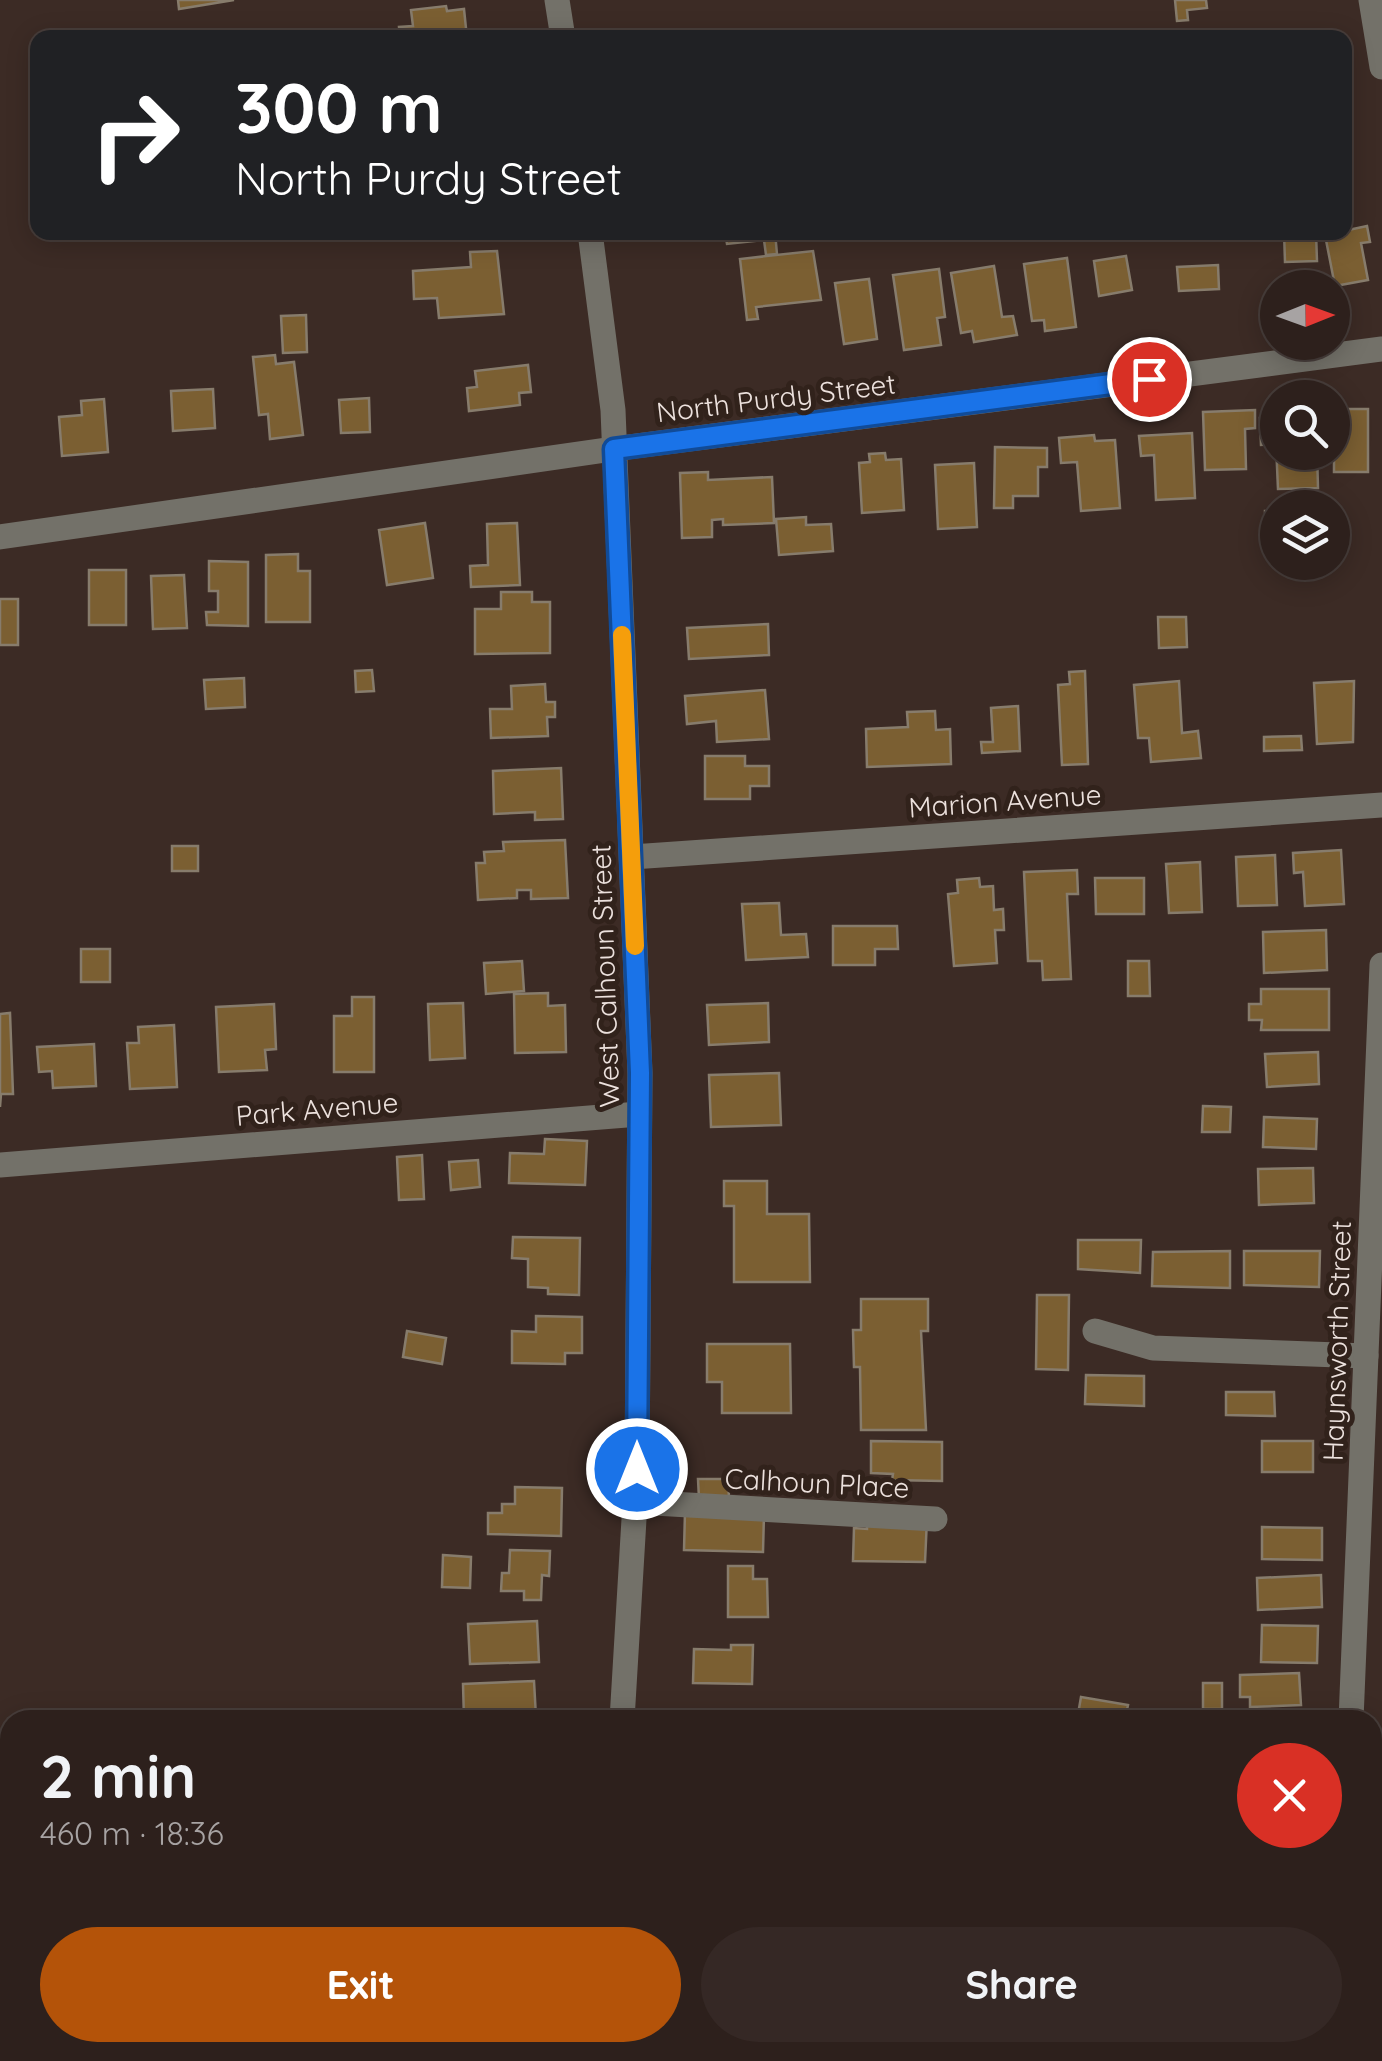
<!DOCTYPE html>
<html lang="en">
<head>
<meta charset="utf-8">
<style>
  :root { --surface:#2d201c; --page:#352825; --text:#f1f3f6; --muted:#a7a3a3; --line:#483e3b; --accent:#b45309 }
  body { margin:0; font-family:Quicksand,sans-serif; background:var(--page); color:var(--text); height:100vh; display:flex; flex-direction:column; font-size:38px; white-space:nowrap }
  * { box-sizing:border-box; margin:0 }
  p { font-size:32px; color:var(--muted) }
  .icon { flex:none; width:55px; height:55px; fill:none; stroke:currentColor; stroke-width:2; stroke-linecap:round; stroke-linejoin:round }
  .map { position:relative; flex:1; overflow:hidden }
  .side { position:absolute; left:0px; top:1710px; width:1382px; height:352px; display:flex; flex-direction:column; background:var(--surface); border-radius:30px 30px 0 0; box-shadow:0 5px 25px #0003,0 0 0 2px var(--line) }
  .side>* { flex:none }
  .top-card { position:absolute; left:30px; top:30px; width:1322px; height:210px; border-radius:20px; box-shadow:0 5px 25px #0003,0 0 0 2px var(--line); background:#202124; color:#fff; overflow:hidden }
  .needle { width:65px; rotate:89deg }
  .tools { position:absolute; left:1260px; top:270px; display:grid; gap:20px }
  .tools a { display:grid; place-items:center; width:90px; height:90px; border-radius:50%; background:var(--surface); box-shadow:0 5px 25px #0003,0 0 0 2px var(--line); font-size:50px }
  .pin { position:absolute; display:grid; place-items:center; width:85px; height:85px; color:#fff; margin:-42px; border:5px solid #fff; border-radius:50%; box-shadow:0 2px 10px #0007 }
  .me { position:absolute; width:110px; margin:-55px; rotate:0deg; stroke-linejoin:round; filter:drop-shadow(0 0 8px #0008) }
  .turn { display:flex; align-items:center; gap:35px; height:210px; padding:0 40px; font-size:45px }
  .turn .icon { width:130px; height:130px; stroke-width:2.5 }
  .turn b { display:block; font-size:70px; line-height:85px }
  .round { display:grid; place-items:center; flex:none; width:105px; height:105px; border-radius:52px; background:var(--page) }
  .overview { display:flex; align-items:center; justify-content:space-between; height:170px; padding:0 40px }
  h1 { font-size:60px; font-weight:700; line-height:75px }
  .button { display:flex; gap:20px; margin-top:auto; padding:20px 40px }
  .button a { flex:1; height:115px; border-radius:60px; background:var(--accent); color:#fff; font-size:40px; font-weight:700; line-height:115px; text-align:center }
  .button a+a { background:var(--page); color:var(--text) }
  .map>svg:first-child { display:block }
  .building { fill:#7b5f32; stroke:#877c6c; stroke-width:2.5 }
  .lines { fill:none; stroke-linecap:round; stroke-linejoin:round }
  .minor { stroke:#737169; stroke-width:25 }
  .route-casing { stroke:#114b97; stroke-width:25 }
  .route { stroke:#1a73e8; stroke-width:18 }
  .slow { stroke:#f59e0b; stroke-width:18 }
  .labels { text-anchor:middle; stroke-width:10; stroke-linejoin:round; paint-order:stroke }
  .street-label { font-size:28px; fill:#ece1dd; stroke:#31221b }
</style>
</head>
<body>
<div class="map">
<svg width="1382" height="2061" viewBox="0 0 1382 2061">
  <rect width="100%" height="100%" fill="#3c2b25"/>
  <!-- building -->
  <g class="building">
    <path d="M 178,0 L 234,0 L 179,9 Z"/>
    <path d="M 1175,0 L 1206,0 L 1207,8 L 1187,10 L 1188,20 L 1177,21 Z"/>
    <path d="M 446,6 L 447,11 L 464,9 L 467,38 L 400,38 L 399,27 L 413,26 L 411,10 Z"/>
    <path d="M 1367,226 L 1370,242 L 1361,243 L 1368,280 L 1335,286 L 1325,235 Z"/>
    <path d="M 725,232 L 775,232 L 777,254 L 766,255 L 764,240 L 727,244 Z"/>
    <path d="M 1284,232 L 1316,232 L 1317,261 L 1285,262 Z"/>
    <path d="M 497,251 L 504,314 L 439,318 L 437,298 L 414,299 L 413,271 L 471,267 L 470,252 Z"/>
    <path d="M 813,251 L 821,300 L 756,307 L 758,319 L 747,320 L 740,259 Z"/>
    <path d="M 1126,256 L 1132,290 L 1099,296 L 1094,261 Z"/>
    <path d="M 1067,258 L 1076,327 L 1045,331 L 1044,320 L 1032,321 L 1024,264 Z"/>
    <path d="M 1218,265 L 1219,289 L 1179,291 L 1177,267 Z"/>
    <path d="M 994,266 L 1002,317 L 1013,316 L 1017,335 L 974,342 L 972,331 L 961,333 L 951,273 Z"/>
    <path d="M 939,269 L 945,317 L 937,318 L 941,345 L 904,350 L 893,275 Z"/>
    <path d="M 869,279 L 877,339 L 844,344 L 835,283 Z"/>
    <path d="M 306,315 L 307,352 L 283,353 L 281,316 Z"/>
    <path d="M 275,355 L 276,364 L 294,362 L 303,435 L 270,439 L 268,414 L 259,415 L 253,357 Z"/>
    <path d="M 528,365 L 531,392 L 519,393 L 520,405 L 469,411 L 467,388 L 477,387 L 475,371 Z"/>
    <path d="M 213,389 L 215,428 L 173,431 L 171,391 Z"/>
    <path d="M 369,398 L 370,432 L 341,433 L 339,400 Z"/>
    <path d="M 104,399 L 108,452 L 62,456 L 59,417 L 82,415 L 81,401 Z"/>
    <path d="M 1274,404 L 1278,452 L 1317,452 L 1318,488 L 1278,489 L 1276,444 L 1261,445 L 1260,418 L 1274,417 Z"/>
    <rect x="1334" y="409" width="34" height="63"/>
    <path d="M 1255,410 L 1255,428 L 1245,429 L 1246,469 L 1205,470 L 1203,412 Z"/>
    <path d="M 1192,433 L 1195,498 L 1156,500 L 1154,455 L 1141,456 L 1139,436 Z"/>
    <path d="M 1094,435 L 1095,441 L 1115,440 L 1120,508 L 1081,511 L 1077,462 L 1061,463 L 1059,438 Z"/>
    <path d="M 995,447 L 1047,448 L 1047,467 L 1038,467 L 1038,496 L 1013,496 L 1013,508 L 994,508 Z"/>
    <path d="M 885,453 L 886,460 L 901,459 L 904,510 L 862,513 L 859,463 L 870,462 L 869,454 Z"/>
    <path d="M 974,463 L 977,527 L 938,529 L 935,465 Z"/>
    <path d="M 708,472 L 708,480 L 772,477 L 774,523 L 723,525 L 723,519 L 712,520 L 712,537 L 682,538 L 680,473 Z"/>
    <path d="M 1265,511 L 1278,511 L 1278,532 L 1266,533 Z"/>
    <path d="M 806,517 L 806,525 L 831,524 L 833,551 L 779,555 L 776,519 Z"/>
    <path d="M 425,523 L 433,578 L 387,585 L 379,530 Z"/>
    <path d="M 517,523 L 520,585 L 471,587 L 470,566 L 488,565 L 487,524 Z"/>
    <path d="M 298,554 L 298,571 L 310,571 L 310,622 L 266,622 L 266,555 Z"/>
    <path d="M 209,561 L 248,562 L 248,626 L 207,625 L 206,612 L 218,612 L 218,591 L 209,591 Z"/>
    <rect x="89" y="570" width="37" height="55"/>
    <path d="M 184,575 L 187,628 L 153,629 L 151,576 Z"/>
    <path d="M 501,592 L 532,592 L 532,602 L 550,602 L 550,653 L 475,654 L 475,609 L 501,609 Z"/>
    <rect x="0" y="599" width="18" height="46"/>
    <path d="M 1158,617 L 1186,617 L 1187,647 L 1159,648 Z"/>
    <path d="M 768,624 L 769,655 L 689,659 L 687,628 Z"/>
    <path d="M 372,670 L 374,691 L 356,692 L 355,671 Z"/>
    <path d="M 1085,671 L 1088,764 L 1062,765 L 1058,685 L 1070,684 L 1069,672 Z"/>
    <path d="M 244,678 L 245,707 L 206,709 L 204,680 Z"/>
    <path d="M 1179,681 L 1182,733 L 1198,731 L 1201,758 L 1151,762 L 1149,738 L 1138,738 L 1134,685 Z"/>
    <path d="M 1354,681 L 1353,742 L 1317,744 L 1314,683 Z"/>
    <path d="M 545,684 L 546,702 L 555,702 L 555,717 L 547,717 L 548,736 L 491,738 L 490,709 L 512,709 L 511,686 Z"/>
    <path d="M 765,690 L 769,739 L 717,742 L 716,721 L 687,724 L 685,696 Z"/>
    <path d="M 1018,706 L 1020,751 L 982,753 L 981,742 L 993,742 L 991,708 Z"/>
    <path d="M 935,711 L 936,730 L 950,729 L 951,764 L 867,767 L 866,729 L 908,727 L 907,712 Z"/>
    <path d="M 1301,736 L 1302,750 L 1264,751 L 1264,737 Z"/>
    <path d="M 705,756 L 745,756 L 745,766 L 769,766 L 769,786 L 750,786 L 750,799 L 705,799 Z"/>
    <path d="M 561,768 L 563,819 L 535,820 L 535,812 L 494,814 L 493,771 Z"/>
    <path d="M 565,840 L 568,898 L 531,899 L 531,890 L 517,890 L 517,898 L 478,900 L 476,863 L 485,863 L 484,852 L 504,851 L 503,842 Z"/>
    <rect x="172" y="846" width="26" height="25"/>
    <path d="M 1341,850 L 1344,904 L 1305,906 L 1303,872 L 1294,873 L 1293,853 Z"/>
    <path d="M 1275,855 L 1277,905 L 1238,906 L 1236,857 Z"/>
    <path d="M 1200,862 L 1202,912 L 1169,913 L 1166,864 Z"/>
    <path d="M 1077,870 L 1078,894 L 1067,894 L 1071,979 L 1043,980 L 1042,961 L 1028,961 L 1024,872 Z"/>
    <path d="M 979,878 L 980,887 L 993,886 L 994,910 L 1003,909 L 1004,930 L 995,930 L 997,963 L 954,966 L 948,894 L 958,893 L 957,880 Z"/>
    <path d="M 1095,878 L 1144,878 L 1144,914 L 1096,914 Z"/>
    <path d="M 779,903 L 781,935 L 806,934 L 808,957 L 746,960 L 742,904 Z"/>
    <path d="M 833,926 L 897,926 L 898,949 L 875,949 L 875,965 L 833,965 Z"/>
    <path d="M 1326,930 L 1327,970 L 1264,973 L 1263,932 Z"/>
    <rect x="81" y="949" width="29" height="33"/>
    <path d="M 522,961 L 524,991 L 486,994 L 484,963 Z"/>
    <path d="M 1128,961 L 1149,961 L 1150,996 L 1128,996 Z"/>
    <path d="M 1261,989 L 1329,989 L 1329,1030 L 1261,1030 L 1262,1020 L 1249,1020 L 1249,1004 L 1261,1004 Z"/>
    <path d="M 548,993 L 548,1006 L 565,1005 L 566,1052 L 515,1053 L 514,994 Z"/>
    <path d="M 352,997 L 374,997 L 374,1072 L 334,1072 L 334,1016 L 352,1016 Z"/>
    <path d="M 463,1003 L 465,1058 L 430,1060 L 428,1004 Z"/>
    <path d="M 768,1003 L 769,1042 L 709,1045 L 707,1005 Z"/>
    <path d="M 274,1004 L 276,1049 L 265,1050 L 267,1070 L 219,1072 L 216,1007 Z"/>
    <path d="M 10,1013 L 13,1094 L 1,1094 L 0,1107 L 0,1014 Z"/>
    <path d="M 174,1025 L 177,1087 L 130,1089 L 127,1043 L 139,1043 L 138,1027 Z"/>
    <path d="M 94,1044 L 96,1086 L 53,1088 L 52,1071 L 39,1072 L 37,1047 Z"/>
    <path d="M 1318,1052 L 1319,1084 L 1267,1087 L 1265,1054 Z"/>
    <path d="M 779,1073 L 781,1125 L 711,1127 L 709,1075 Z"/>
    <path d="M 1203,1106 L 1231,1107 L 1230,1132 L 1202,1132 Z"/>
    <path d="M 1264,1117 L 1317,1119 L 1316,1149 L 1263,1147 Z"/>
    <path d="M 545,1139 L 587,1141 L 585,1185 L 509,1183 L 510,1153 L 544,1154 Z"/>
    <path d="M 422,1155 L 424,1199 L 399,1200 L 397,1157 Z"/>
    <path d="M 478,1160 L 480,1187 L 451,1190 L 449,1162 Z"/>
    <path d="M 1313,1168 L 1314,1203 L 1259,1205 L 1258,1169 Z"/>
    <path d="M 724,1181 L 767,1181 L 767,1214 L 809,1214 L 810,1282 L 734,1282 L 734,1206 L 724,1206 Z"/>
    <path d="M 513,1237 L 580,1238 L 579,1295 L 548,1294 L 548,1288 L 528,1287 L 528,1259 L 512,1258 Z"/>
    <path d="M 1078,1240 L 1141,1240 L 1140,1273 L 1078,1269 Z"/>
    <path d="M 1230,1251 L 1230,1288 L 1152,1286 L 1153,1252 Z"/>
    <path d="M 1244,1251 L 1320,1251 L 1319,1287 L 1244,1285 Z"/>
    <path d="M 1037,1295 L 1069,1295 L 1068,1370 L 1036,1369 Z"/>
    <path d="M 861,1299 L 928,1299 L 928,1331 L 921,1331 L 926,1430 L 861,1430 L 860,1367 L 854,1367 L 853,1330 L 861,1330 Z"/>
    <path d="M 536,1316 L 582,1317 L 582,1353 L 565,1353 L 565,1364 L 512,1363 L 512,1331 L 536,1332 Z"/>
    <path d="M 407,1331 L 446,1338 L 442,1364 L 403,1357 Z"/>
    <path d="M 707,1344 L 790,1344 L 791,1413 L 722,1413 L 722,1382 L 707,1382 Z"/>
    <path d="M 1086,1375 L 1144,1376 L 1144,1406 L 1085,1404 Z"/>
    <path d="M 1226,1392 L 1274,1392 L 1275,1416 L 1226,1415 Z"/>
    <path d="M 871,1441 L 942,1442 L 942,1481 L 892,1480 L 893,1474 L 871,1473 Z"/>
    <rect x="1262" y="1441" width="51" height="31"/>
    <path d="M 698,1479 L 728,1479 L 729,1498 L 699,1499 Z"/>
    <path d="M 515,1487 L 562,1488 L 561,1536 L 488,1534 L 488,1513 L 502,1513 L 502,1504 L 515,1504 Z"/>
    <path d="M 685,1512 L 764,1514 L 763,1552 L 684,1550 Z"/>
    <path d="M 867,1518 L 927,1519 L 925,1562 L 853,1561 L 854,1528 L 867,1529 Z"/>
    <path d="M 1262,1527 L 1322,1528 L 1322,1560 L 1262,1559 Z"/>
    <path d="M 510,1550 L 550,1551 L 549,1576 L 542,1575 L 541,1600 L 524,1600 L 524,1591 L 501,1591 L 502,1573 L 509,1573 Z"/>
    <path d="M 443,1555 L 471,1557 L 470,1588 L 442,1587 Z"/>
    <path d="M 728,1566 L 753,1566 L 753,1579 L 767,1579 L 768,1617 L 728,1617 Z"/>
    <path d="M 1321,1575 L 1322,1607 L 1258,1610 L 1257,1578 Z"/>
    <path d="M 537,1621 L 539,1662 L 470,1664 L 468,1624 Z"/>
    <path d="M 1262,1625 L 1318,1626 L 1317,1663 L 1261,1662 Z"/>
    <path d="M 731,1645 L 753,1645 L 752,1684 L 693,1683 L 694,1649 L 731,1650 Z"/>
    <path d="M 1299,1673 L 1301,1705 L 1250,1707 L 1250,1697 L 1240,1697 L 1240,1675 Z"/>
    <path d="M 534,1681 L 536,1717 L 464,1720 L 463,1684 Z"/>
    <rect x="1203" y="1683" width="19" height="26"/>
    <path d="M 1081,1697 L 1128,1705 L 1125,1720 L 1077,1720 Z"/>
    <path d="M 751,2052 L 884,2052 L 884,2058 L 751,2061 Z"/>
  </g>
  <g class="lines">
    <!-- minor -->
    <g class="minor">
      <path d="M 557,0 L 563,38"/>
      <path d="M 1371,0 L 1382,67"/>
      <path d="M 590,232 L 613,410 L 640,1073 L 637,1469 L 622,1720"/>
      <path d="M 0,537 L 613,449 L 1382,349"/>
      <path d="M 632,857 L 1382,805"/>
      <path d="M 0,1165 L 639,1114"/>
      <path d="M 1095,1331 L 1153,1348 L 1366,1356"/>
      <path d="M 636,1502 L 935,1519"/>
      <path d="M 1351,1720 L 1382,965"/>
      <path d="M 0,1895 L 10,1895"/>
      <path d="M 1372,1913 L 1382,1912"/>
      <path d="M 604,2061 L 604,2052"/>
      <path d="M 1336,2061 L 1336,2052"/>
    </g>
  </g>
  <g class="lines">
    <defs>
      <path id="route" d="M 637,1469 L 640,1073 L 614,449 L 1149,379"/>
    </defs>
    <!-- route casing -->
    <use href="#route" class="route-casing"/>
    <!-- route -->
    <use href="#route" class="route"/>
    <!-- slow -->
    <path class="slow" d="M 622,635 L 635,946"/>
  </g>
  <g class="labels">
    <!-- street labels -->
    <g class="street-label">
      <text transform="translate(776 398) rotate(-7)" y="10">North Purdy Street</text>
      <text transform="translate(1005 801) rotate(-4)" y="10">Marion Avenue</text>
      <text transform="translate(605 976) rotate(-92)" y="10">West Calhoun Street</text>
      <text transform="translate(317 1109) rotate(-5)" y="10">Park Avenue</text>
      <text transform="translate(1337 1341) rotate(-88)" y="10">Haynsworth Street</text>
      <text transform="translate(817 1483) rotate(3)" y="10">Calhoun Place</text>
    </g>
  </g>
</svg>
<div class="tools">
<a><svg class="needle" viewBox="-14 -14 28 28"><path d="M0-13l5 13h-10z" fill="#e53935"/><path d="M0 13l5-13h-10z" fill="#a7a3a3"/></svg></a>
<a><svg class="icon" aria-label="search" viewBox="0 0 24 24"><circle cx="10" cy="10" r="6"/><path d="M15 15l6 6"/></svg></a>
<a><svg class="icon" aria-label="layers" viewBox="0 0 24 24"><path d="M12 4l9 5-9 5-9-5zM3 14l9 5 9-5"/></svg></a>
</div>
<div class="pin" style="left:1149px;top:379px;background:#d93025"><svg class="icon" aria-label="arrive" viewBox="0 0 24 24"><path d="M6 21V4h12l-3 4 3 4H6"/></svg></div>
<svg class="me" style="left:637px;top:1469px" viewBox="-20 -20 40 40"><circle r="17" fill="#1a73e8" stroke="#fff" stroke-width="3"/><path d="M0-11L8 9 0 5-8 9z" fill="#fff"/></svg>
<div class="top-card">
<div class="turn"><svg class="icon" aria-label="right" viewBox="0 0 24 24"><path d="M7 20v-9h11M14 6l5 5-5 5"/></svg><div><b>300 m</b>North Purdy Street</div></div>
</div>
<section class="side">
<div class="overview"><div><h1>2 min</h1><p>460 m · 18:36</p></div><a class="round" style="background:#d93025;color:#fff"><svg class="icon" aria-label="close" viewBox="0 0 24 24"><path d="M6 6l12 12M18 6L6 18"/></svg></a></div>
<div class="button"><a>Exit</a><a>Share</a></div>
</section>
</div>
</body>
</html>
